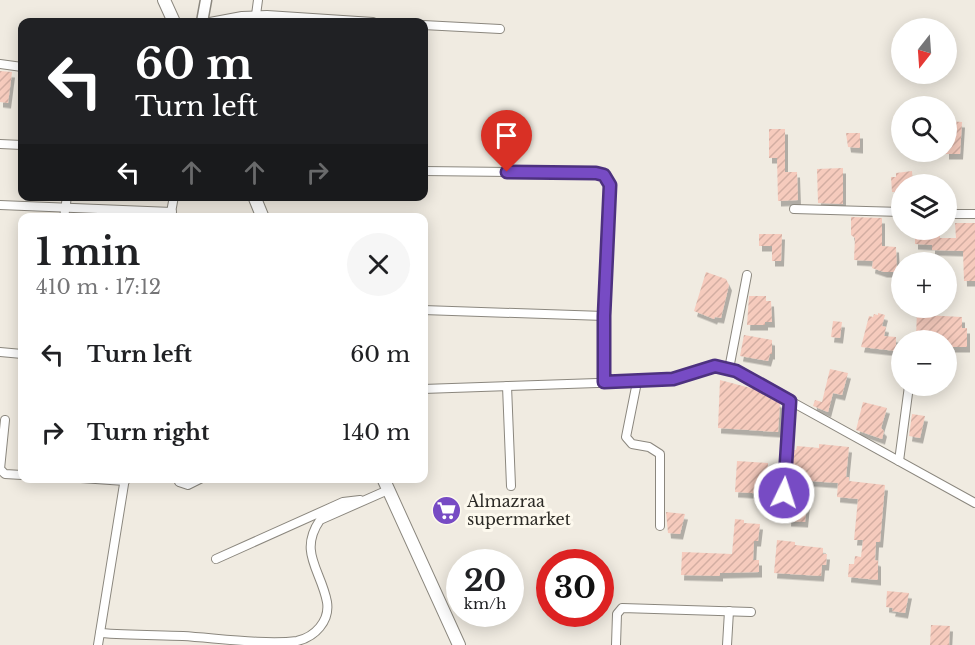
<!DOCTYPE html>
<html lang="en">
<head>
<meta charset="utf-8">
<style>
  :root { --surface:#fff; --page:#f6f6f6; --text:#202124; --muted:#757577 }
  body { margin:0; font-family:"Libre Baskerville",serif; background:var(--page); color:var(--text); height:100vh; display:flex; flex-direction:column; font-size:22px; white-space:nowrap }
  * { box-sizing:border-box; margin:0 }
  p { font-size:20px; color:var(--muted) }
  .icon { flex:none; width:33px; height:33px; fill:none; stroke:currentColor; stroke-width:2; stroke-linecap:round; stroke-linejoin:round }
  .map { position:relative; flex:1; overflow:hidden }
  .sheet { position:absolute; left:18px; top:213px; width:410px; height:270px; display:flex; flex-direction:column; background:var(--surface); border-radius:12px; box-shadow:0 3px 15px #0003 }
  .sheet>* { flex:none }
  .hud { position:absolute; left:18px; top:18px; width:410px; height:183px; border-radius:12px; box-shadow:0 3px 15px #0003; background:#202124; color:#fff; overflow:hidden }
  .needle { width:39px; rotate:197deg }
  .controls { position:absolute; left:891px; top:18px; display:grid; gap:12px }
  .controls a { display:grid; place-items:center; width:66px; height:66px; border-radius:50%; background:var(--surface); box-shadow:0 3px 15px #0003; font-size:30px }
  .speed { position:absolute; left:446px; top:549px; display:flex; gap:12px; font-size:30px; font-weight:700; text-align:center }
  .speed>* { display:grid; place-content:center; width:78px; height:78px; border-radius:50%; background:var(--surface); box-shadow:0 3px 15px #0003; line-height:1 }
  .speed small { font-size:15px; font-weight:400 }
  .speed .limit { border:9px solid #d22; background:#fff; color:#111 }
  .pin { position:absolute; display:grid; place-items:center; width:51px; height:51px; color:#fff; margin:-62px -26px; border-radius:50% 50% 50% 0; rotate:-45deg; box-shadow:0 0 6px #0007 }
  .pin .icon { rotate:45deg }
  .me { position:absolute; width:66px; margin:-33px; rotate:4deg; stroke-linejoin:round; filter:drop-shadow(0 0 4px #0008) }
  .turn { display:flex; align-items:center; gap:21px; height:126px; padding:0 18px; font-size:27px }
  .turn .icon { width:78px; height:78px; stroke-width:2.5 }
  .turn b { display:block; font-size:42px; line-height:51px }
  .lanes { display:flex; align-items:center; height:57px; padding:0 18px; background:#0003; justify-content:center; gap:30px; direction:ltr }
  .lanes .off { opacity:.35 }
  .round { display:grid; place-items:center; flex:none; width:63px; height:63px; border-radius:32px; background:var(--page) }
  .summary { display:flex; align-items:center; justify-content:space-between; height:102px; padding:0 18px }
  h1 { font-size:36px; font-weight:700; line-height:45px }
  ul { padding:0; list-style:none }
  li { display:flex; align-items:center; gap:18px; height:78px; padding:0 18px }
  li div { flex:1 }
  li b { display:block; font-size:22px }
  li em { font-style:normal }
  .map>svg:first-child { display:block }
  .building { fill:url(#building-hatch); filter:url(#shadow) }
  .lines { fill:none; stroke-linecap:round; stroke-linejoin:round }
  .minor-casing { stroke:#8b877e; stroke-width:10 }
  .secondary-casing { stroke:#8b877e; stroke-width:13 }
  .primary-casing { stroke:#8b877e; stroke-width:14 }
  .minor { stroke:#fff; stroke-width:8 }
  .secondary { stroke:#fff; stroke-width:10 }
  .primary { stroke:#fff; stroke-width:12 }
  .route-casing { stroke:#4d317f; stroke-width:15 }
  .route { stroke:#774bc4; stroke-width:10 }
  .labels { text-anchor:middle; stroke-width:6; stroke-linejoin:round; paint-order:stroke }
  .poi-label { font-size:16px; fill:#2b2925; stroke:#fdf9ee; text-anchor:start }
</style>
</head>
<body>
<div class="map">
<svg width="975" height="645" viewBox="0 0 975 645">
  <defs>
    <pattern id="building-hatch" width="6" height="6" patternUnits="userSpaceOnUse" patternTransform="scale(1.5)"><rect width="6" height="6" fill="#f6cbbd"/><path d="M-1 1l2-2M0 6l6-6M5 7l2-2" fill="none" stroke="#d3aea2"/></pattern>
    <filter id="shadow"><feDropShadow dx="3" dy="5.5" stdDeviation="0" flood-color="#0004"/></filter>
  </defs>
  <rect width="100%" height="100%" fill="#f0ebe1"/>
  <!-- building -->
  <g class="building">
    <path d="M 0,71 L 12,72 L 8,103 L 0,102 Z"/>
    <path d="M 946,121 L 962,122 L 960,154 L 946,154 Z"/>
    <path d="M 769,129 L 785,129 L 785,172 L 797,172 L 798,200 L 778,201 L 777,158 L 769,158 Z"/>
    <path d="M 846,133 L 860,133 L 860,148 L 848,147 Z"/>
    <path d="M 843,168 L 843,204 L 818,203 L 817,169 Z"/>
    <path d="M 912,171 L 913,184 L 902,184 L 902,192 L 892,192 L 891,177 L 896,177 L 896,173 Z"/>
    <path d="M 851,217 L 882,218 L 882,246 L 896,247 L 897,272 L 884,272 L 872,268 L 873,261 L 854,260 L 855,238 L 851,235 Z"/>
    <path d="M 955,223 L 975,223 L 975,281 L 964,281 L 963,251 L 932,250 L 932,245 L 915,244 L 915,230 L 932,232 L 932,234 L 940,235 L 940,238 L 956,238 Z"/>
    <path d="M 759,234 L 782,234 L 781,261 L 772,261 L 772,246 L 759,246 Z"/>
    <path d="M 706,272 L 726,279 L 729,285 L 721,318 L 715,317 L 714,319 L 694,311 Z"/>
    <path d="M 749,296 L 766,296 L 766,301 L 771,301 L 772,322 L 765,322 L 765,325 L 747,325 Z"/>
    <path d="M 917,308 L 925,308 L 924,315 L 962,317 L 962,328 L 967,328 L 967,347 L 946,347 L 946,340 L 916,340 Z"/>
    <path d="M 878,313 L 885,315 L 882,326 L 886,327 L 884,336 L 896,337 L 896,351 L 861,347 L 869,316 L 873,317 L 874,314 L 878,315 Z"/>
    <path d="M 833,321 L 842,322 L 840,338 L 831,337 Z"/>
    <path d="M 744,335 L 772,340 L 772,354 L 770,354 L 768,361 L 740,356 Z"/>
    <path d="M 830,369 L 848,373 L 842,395 L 833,393 L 828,412 L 813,406 L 815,400 L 822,402 Z"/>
    <path d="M 720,380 L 758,390 L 780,403 L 778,432 L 718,428 Z"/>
    <path d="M 863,402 L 887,408 L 881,428 L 884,431 L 882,439 L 856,430 Z"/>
    <path d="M 912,414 L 925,416 L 920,438 L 909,436 Z"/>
    <path d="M 819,444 L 849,447 L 846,477 L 849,477 L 849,481 L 885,485 L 880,542 L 876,542 L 875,560 L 878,561 L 878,580 L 848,577 L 849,564 L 854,564 L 855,556 L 861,557 L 863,540 L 854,540 L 858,499 L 837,497 L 838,483 L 809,481 L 805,522 L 788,521 L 793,450 L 796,450 L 797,446 L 819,448 Z"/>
    <path d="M 737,461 L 768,463 L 766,494 L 735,492 Z"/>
    <path d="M 666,512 L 685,514 L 680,534 L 668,533 Z"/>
    <path d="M 735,519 L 744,520 L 744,523 L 760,524 L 758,541 L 754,541 L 753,560 L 759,560 L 759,572 L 720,573 L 720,576 L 681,575 L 682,552 L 732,554 Z"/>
    <path d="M 777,540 L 795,542 L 795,545 L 823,548 L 823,554 L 827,554 L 826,565 L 822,565 L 821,576 L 774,573 Z"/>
    <path d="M 887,591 L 909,593 L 905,613 L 892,611 L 893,608 L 886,607 Z"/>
    <path d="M 931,625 L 950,626 L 949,645 L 930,645 Z"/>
  </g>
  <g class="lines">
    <defs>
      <g id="minor">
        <path d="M 256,15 L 258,0"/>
        <path d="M 210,22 L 242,16 L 267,15 L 373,22"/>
        <path d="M 423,25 L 500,29"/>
        <path d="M 0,64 L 22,67"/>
        <path d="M 0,144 L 22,145"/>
        <path d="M 423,171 L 596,173 L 604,175 L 611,185 L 604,316 L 604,382"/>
        <path d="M 0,205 L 172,212"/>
        <path d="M 794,209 L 902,212"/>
        <path d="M 946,214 L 975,214"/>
        <path d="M 64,218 L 67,196"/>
        <path d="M 170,218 L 174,196"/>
        <path d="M 423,310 L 604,316"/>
        <path d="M 0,352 L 22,354"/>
        <path d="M 729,369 L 747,275"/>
        <path d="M 637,382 L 626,437 L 632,444 L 649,447 L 660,454 L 660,526"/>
        <path d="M 507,386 L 511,486"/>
        <path d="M 423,389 L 657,381 L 673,379 L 715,366 L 736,371 L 975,503"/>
        <path d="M 5,420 L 0,469 L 5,474 L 22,475"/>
        <path d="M 899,461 L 909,386"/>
        <path d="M 81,478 L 125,481"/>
        <path d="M 178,478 L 179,482 L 188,485 L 202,478"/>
        <path d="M 782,516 L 790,401"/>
        <path d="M 216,559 L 343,502 L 360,500"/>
        <path d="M 100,633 C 128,635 155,635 183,636 C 216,638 265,645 297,641 C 315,637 330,621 327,602 C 321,570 298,552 320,520 L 388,490"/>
        <path d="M 98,645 L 125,478"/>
        <path d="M 616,645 L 617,614 L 622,608 L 751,612"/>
        <path d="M 727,645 L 729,611"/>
      </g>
      <path id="secondary" d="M 202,22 L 206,0"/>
      <g id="primary">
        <path d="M 164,0 L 174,22"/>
        <path d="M 254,196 L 263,218"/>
        <path d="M 383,478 L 459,645"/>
      </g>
    </defs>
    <!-- minor casing -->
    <use href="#minor" class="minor-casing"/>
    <!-- secondary casing -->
    <use href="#secondary" class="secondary-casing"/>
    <!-- primary casing -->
    <use href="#primary" class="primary-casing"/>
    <!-- minor -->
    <use href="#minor" class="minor"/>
    <!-- secondary -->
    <use href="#secondary" class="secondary"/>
    <!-- primary -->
    <use href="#primary" class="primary"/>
  </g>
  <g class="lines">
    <defs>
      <path id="route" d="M 507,172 L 596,173 L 604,175 L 610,185 L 604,316 L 604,382 L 673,379 L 715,366 L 736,371 L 790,401 L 784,493"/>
    </defs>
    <!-- route casing -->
    <use href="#route" class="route-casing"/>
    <!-- route -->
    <use href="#route" class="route"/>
  </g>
  <!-- icons -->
  <defs>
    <symbol id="supermarket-disc" viewBox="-11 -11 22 22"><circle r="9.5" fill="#774bc4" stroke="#fdf9ee"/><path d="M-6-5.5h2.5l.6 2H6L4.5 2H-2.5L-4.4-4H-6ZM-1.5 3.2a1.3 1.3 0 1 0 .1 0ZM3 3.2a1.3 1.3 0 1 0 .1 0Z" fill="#fff"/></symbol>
  </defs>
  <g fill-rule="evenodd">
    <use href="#supermarket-disc" x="430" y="494" width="33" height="33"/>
  </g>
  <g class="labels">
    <!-- poi labels -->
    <g class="poi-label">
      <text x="467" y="507">Almazraa<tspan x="467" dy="18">supermarket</tspan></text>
    </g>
  </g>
</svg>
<div class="controls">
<a><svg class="needle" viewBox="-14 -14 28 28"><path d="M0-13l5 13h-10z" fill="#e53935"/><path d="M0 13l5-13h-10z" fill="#757577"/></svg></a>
<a><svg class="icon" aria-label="search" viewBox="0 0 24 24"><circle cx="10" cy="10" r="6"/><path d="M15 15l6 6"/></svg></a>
<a><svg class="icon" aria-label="layers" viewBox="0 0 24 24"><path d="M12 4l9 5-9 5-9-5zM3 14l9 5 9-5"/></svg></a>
<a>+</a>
<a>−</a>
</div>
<div class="speed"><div>20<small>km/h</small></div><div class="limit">30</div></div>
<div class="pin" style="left:507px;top:172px;background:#d93025"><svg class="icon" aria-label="arrive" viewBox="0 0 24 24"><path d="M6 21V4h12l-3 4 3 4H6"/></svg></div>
<svg class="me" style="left:784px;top:493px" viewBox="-20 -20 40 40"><circle r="17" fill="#774bc4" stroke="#fff" stroke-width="3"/><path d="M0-11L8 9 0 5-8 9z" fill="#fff"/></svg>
<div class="hud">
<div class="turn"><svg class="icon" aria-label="left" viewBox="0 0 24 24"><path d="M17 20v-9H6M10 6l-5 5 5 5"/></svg><div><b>60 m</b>Turn left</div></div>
<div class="lanes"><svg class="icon" aria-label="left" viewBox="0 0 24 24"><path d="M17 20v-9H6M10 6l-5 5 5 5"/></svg><svg class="icon off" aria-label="ahead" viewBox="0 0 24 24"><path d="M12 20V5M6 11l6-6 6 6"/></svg><svg class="icon off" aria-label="ahead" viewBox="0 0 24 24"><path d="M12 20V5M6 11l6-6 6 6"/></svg><svg class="icon off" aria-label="right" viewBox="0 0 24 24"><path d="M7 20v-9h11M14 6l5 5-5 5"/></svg></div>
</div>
<section class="sheet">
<div class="summary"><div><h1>1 min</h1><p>410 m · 17:12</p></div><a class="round"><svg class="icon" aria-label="close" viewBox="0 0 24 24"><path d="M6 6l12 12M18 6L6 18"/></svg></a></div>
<ul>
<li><svg class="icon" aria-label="left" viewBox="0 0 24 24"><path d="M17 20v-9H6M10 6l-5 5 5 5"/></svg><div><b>Turn left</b></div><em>60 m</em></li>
<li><svg class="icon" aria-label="right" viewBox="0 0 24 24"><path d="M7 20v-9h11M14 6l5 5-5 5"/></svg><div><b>Turn right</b></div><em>140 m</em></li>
</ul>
</section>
</div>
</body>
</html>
